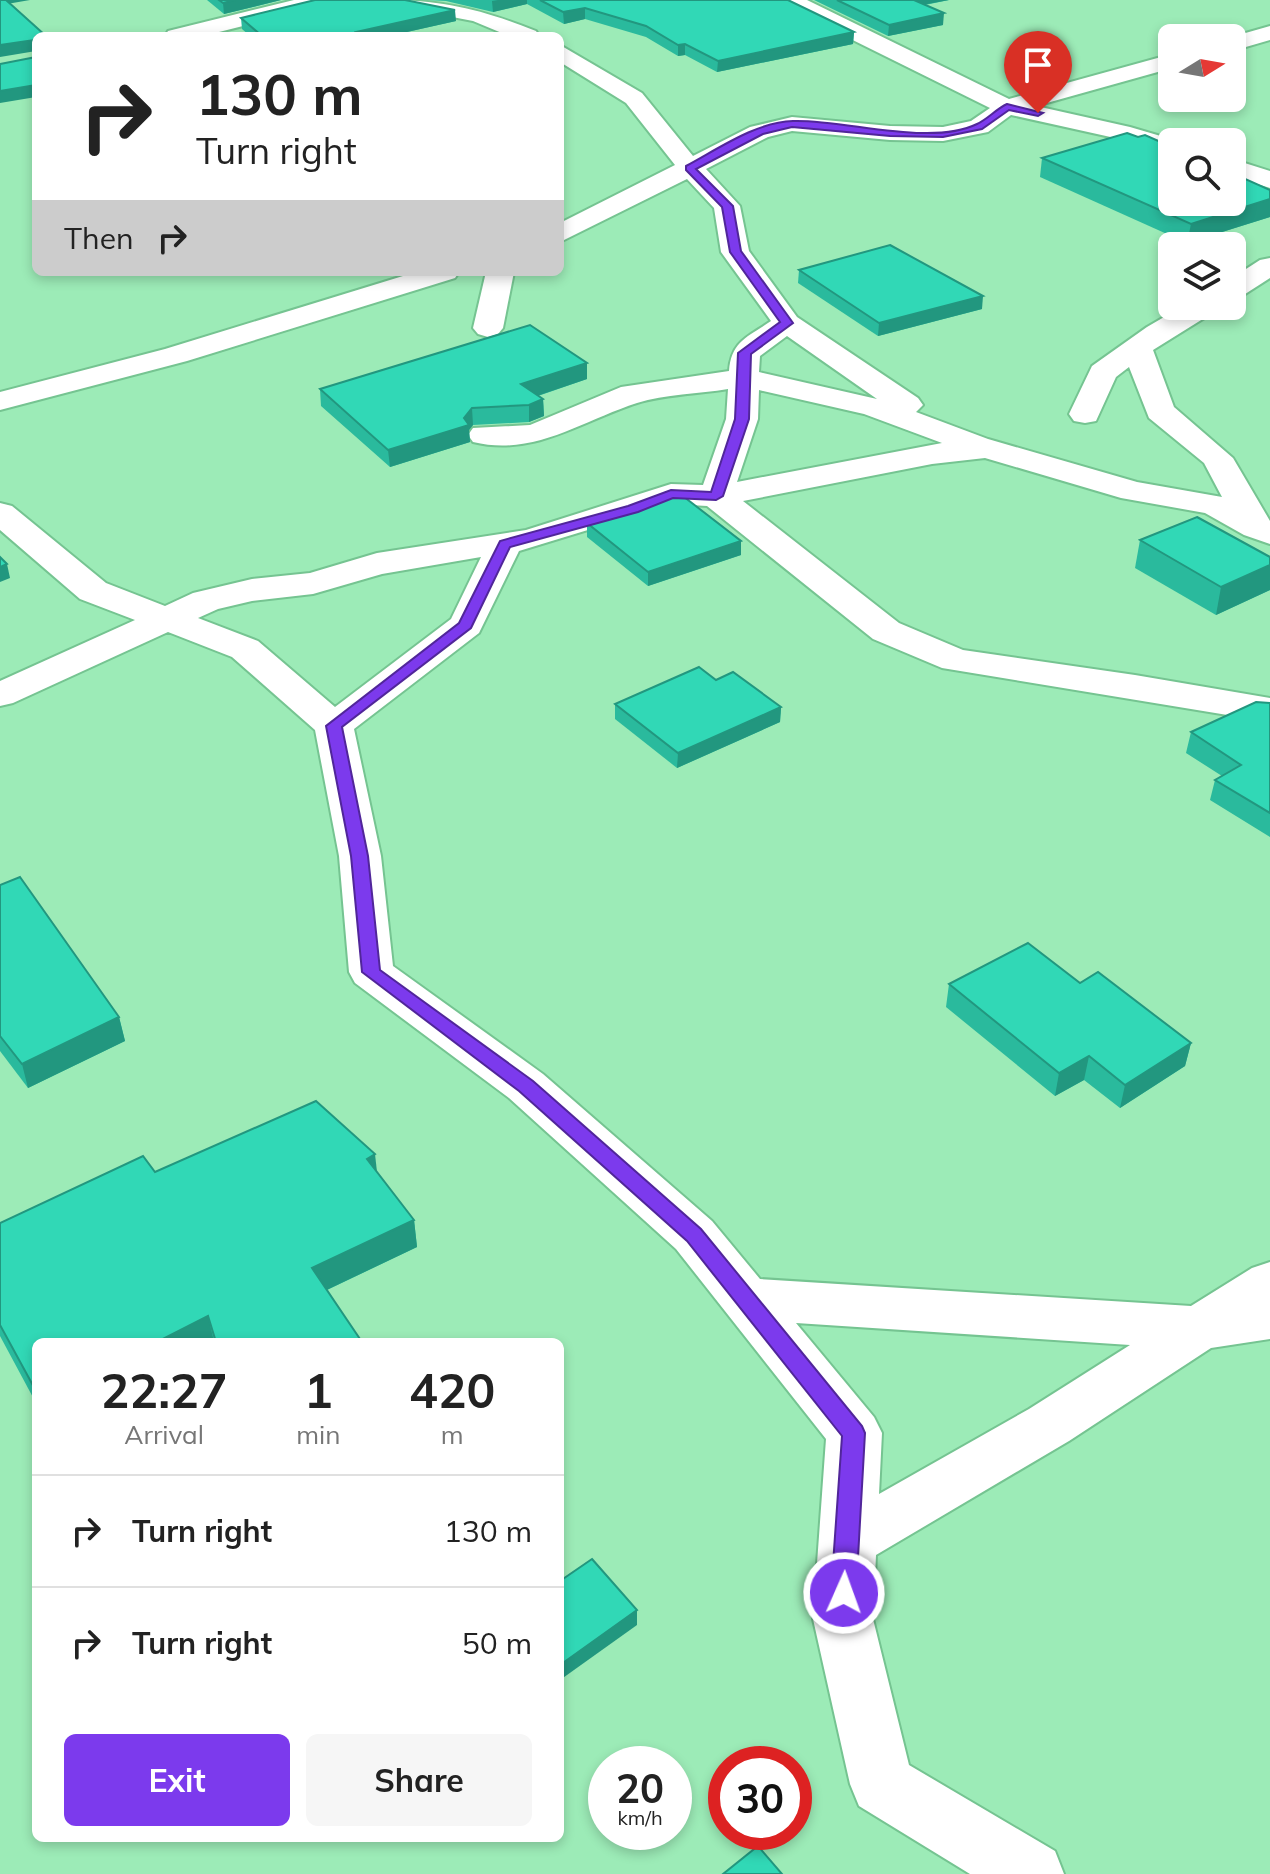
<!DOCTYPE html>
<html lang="en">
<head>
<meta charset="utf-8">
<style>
  :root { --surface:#fff; --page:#f6f6f6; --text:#222; --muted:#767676; --line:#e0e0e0; --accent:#7c3aed }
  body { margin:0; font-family:Mulish,sans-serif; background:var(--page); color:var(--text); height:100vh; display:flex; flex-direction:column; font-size:30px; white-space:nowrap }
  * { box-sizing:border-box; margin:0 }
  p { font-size:26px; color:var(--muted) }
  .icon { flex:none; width:44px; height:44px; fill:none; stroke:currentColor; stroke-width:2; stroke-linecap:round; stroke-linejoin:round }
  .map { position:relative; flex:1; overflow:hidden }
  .side { position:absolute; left:32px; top:1338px; width:532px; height:504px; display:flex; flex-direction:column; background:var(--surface); border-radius:12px; box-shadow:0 4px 12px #0003 }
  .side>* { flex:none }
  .banner { position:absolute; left:32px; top:32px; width:532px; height:244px; border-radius:12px; box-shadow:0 4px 12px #0003; background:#fff; color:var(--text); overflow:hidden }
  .needle { width:52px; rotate:79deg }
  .tools { position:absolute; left:1158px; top:24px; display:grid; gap:16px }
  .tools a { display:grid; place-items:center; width:88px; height:88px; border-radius:12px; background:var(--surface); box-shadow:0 4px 12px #0003; font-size:40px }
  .speed { position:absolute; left:588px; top:1746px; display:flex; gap:16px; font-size:40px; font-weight:700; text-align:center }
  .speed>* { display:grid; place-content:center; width:104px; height:104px; border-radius:50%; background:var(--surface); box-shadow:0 4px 12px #0003; line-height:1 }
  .speed small { font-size:20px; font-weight:400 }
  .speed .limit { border:12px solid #d22; background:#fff; color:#111 }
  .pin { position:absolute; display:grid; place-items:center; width:68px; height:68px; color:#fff; margin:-82px -34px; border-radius:50% 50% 50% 0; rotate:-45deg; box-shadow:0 0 8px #0007 }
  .pin .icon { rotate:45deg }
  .me { position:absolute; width:88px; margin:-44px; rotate:2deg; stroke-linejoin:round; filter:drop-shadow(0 0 6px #0008) }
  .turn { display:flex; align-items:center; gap:28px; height:168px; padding:0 32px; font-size:36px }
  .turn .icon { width:104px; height:104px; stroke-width:2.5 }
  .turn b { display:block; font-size:56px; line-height:68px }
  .then { display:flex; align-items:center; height:76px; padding:0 32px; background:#0003; gap:16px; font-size:30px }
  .eta { display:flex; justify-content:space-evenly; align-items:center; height:136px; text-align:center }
  .eta b { font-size:48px; font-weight:700; line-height:56px }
  .cta { display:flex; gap:16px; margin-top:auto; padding:16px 32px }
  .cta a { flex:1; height:92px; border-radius:12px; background:var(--accent); color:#fff; font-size:32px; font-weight:700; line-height:92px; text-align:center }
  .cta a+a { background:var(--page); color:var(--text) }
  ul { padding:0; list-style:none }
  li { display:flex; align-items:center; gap:24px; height:112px; padding:0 32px; border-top:2px solid var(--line) }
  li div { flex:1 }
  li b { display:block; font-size:30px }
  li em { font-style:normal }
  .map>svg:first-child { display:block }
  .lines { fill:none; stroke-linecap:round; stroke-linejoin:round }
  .minor-casing { stroke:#75c491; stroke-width:4 }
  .minor { fill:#fff; fill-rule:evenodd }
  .wall { fill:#2aba9d }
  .shaded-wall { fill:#22977f }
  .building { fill:#31d8b6; stroke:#22977f; stroke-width:2 }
  .route { fill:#7c3aed; stroke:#51269a; stroke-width:2 }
</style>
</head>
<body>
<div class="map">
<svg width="1270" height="1874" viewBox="0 0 1270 1874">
  <rect width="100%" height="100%" fill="#9cebb7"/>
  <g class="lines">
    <defs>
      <g id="minor">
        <path d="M 294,0 L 331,0 L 328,5 L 203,36 L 165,36 L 168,31 Z"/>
        <path d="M 387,0 C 444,0 483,10 536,31 L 539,36 L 509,36 L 473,21 L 390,5 Z"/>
        <path d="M 779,0 L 807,0 L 1009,99 L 1172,54 L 1172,68 L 1036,106 L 1130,127 L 1181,142 L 1172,142 L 1172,154 L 1124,140 L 1011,115 L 988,132 L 943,141 L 890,140 L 792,131 L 768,137 L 706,169 L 740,206 L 749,251 L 797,317 L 918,398 L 923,405 L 916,412 L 988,439 L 1137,482 L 1222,497 L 1204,463 L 1149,418 L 1129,367 L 1116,377 L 1096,421 L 1085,423 L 1074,421 L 1069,414 L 1092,366 L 1147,327 L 1183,306 L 1218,306 L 1214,312 L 1153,350 L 1174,407 L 1233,458 L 1270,521 L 1270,544 L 1244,535 L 1205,513 L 1121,498 L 985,458 L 932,464 L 743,501 L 899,623 L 963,650 L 1135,675 L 1270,698 L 1270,722 L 942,668 L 873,639 L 707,506 L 673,504 L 519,551 L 479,633 L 354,729 L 381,856 L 393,966 L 543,1074 L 712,1221 L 760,1279 L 1191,1306 L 1252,1268 L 1270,1262 L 1270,1339 L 1211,1348 L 1069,1441 L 876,1555 L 873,1619 L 909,1765 L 1055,1851 L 1064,1874 L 970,1874 L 859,1806 L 850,1784 L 813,1619 L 826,1439 L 676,1249 L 509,1098 L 355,983 L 349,972 L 339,856 L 315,730 L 232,657 L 168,632 L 13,703 L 0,706 L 0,681 L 135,620 L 80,599 L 0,530 L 0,503 L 12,506 L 106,583 L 165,606 L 193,593 L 252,579 L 310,573 L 377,553 L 526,530 L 671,484 L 703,485 L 726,419 L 728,389 C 699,394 665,394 637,403 C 581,421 534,457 473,442 L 468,435 L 473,428 L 530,425 L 621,387 L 729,371 C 731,341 748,337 771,321 L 721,252 L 714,208 L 687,179 L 560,242 L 560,223 L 675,165 L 626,103 L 560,62 L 560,45 L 642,93 L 693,156 L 750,127 L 792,117 L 890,126 L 943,127 L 971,121 L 990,108 L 782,5 ZM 787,336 L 877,399 L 759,372 L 760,356 ZM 759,390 L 864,414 L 942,443 L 737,482 L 758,419 ZM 481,557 L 451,619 L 335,707 L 258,641 L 198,618 L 218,609 L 252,601 L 313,594 L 382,574 ZM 796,1323 L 1130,1345 L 1029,1409 L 879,1494 L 882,1433 L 874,1417 Z"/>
        <path d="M 1270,26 L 1270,40 L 1232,51 L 1232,38 L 1228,38 Z"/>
        <path d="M 1232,159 L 1270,171 L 1270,188 L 1232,176 Z"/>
        <path d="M 1270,258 L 1270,278 L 1242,296 L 1232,299 L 1232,278 L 1260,260 Z"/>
        <path d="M 416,272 L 459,272 L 455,278 L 187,361 L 0,410 L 0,392 L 165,349 Z"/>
        <path d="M 486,272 L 514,272 L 503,328 L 498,334 L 488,337 L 478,334 L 473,328 Z"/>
      </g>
    </defs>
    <!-- minor casing -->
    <use href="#minor" class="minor-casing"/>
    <!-- minor -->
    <use href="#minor" class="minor"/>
  </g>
  <!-- wall -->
  <g class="wall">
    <path d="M 207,0 L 281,0 L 224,14 Z"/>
    <path d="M 428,0 L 788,0 L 854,32 L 853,44 L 717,72 L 685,55 L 678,56 L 646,37 L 585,19 L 564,24 L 527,4 L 493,12 L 446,1 Z"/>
    <path d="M 814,0 L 949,0 L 925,5 L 943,25 L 888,36 Z"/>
    <path d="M 241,18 L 456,21 L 389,36 L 250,36 L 242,29 Z"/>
    <path d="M 1042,158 L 1270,190 L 1270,217 L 1187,243 L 1040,177 Z"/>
    <path d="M 799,270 L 982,309 L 878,336 L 798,283 Z"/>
    <path d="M 587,379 L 538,396 L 543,399 L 544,416 L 529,422 L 473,425 L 469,430 L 470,442 L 390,467 L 321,406 L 320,389 Z"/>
    <path d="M 587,523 L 741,541 L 741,555 L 648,586 L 587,537 Z"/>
    <path d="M 1140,540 L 1270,557 L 1270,590 L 1216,615 L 1135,568 Z"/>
    <path d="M 716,680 L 781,707 L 780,722 L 677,768 L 615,719 L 615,704 Z"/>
    <path d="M 1270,703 L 1270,837 L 1210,800 L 1215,780 L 1222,776 L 1186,753 L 1191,732 Z"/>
    <path d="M 0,885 L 119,1017 L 125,1041 L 28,1088 L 0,1051 Z"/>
    <path d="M 1080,983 L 1191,1043 L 1185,1066 L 1120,1108 L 1084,1080 L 1055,1096 L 946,1007 L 949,984 Z"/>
    <path d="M 155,1172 L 377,1173 L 414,1220 L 417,1247 L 327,1290 L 362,1342 L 36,1342 L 36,1403 L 0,1336 L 0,1223 Z"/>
  </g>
  <!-- shaded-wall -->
  <g class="shaded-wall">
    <path d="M 0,0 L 30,0 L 1,5 Z"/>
    <path d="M 235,0 L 281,0 L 224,14 L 223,3 Z"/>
    <path d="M 498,0 L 527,0 L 527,4 L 493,12 L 492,1 Z"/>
    <path d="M 907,0 L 949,0 L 906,8 Z"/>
    <path d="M 585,8 L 585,19 L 564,24 L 563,12 Z"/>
    <path d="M 455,10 L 456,21 L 389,36 L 357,36 L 356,32 Z"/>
    <path d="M 944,13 L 943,25 L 888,36 L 889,25 Z"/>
    <path d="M 854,32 L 853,44 L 717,72 L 718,61 Z"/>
    <path d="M 34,40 L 36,51 L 0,57 L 0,45 Z"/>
    <path d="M 685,44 L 685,55 L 678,56 L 678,45 Z"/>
    <path d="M 36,85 L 36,97 L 0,103 L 0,91 Z"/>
    <path d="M 1270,199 L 1270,217 L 1187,243 L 1191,224 Z"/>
    <path d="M 983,296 L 982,309 L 878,336 L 879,323 Z"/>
    <path d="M 587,363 L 587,379 L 522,401 L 521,384 Z"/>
    <path d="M 543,399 L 544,416 L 529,422 L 529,405 Z"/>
    <path d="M 472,408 L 473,425 L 469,430 L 470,442 L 390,467 L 388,450 L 464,418 Z"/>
    <path d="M 741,541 L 741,555 L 648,586 L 648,572 Z"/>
    <path d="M 7,564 L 10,578 L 0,582 L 0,567 Z"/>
    <path d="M 1270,565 L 1270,590 L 1216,615 L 1221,587 Z"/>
    <path d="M 781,707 L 780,722 L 677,768 L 678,753 Z"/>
    <path d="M 119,1017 L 125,1041 L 28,1088 L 22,1064 Z"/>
    <path d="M 1191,1043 L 1185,1066 L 1120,1108 L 1125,1085 Z"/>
    <path d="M 1089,1056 L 1084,1080 L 1055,1096 L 1059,1073 Z"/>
    <path d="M 375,1154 L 378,1181 L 367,1159 Z"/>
    <path d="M 414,1220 L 417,1247 L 316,1295 L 312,1268 Z"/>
    <path d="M 208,1316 L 214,1342 L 157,1342 Z"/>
    <path d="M 637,1610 L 637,1625 L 560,1680 L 560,1665 Z"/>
  </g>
  <!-- building -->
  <g class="building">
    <path d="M 0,0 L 6,0 L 46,36 L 36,36 L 36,42 L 34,40 L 0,45 Z"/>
    <path d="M 219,0 L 235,0 L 223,3 Z"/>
    <path d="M 315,0 L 405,0 L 455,10 L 356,32 L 361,36 L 262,36 L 241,18 Z"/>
    <path d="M 540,0 L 788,0 L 854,32 L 718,61 L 685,44 L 678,45 L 646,26 L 585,8 L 563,12 Z"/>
    <path d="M 837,0 L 914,0 L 944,13 L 889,25 Z"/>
    <path d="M 36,57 L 36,85 L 0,91 L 0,64 Z"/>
    <path d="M 1127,133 L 1138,137 L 1145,135 L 1172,147 L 1172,202 L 1232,202 L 1232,173 L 1270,190 L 1270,199 L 1191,224 L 1042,158 Z"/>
    <path d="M 890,245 L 983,296 L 879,323 L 799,270 Z"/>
    <path d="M 530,325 L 587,363 L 521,384 L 543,399 L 529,405 L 472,408 L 464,418 L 469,425 L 388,450 L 320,389 Z"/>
    <path d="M 679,493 L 741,541 L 648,572 L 587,523 L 643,502 Z"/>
    <path d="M 1197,517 L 1270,557 L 1270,565 L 1221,587 L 1140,540 Z"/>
    <path d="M 0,557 L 7,564 L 0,567 Z"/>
    <path d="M 699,667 L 716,680 L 733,672 L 781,707 L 678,753 L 615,704 Z"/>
    <path d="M 1256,702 L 1270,703 L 1270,813 L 1215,780 L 1241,765 L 1191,732 Z"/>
    <path d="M 20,877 L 119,1017 L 22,1064 L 0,1036 L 0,885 Z"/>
    <path d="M 1028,943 L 1080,983 L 1098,972 L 1191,1043 L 1125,1085 L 1089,1056 L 1059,1073 L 949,984 Z"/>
    <path d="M 316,1101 L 375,1154 L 367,1159 L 414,1220 L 312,1268 L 362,1342 L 216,1342 L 208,1316 L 157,1342 L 36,1342 L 36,1391 L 0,1325 L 0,1223 L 143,1156 L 155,1172 Z"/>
    <path d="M 592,1559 L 637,1610 L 560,1665 L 560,1581 Z"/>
    <path d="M 758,1846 L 782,1874 L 723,1874 Z"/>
  </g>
  <!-- route -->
  <path class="route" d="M 1007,104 L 1043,113 L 1038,116 L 1009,110 L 982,129 L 943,137 L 890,136 L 792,127 L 763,134 L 696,169 L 733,206 L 741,251 L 793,323 L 751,354 L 749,419 L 723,496 L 716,500 L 673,498 L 638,512 L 510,547 L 471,628 L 342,727 L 368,856 L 380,970 L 533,1081 L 701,1229 L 862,1426 L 865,1433 L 856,1593 L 853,1601 L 844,1604 L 835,1601 L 831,1593 L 842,1436 L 687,1241 L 519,1091 L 362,972 L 351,856 L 326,726 L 459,623 L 500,541 L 628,506 L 671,490 L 711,492 L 735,419 L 738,353 L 780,322 L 730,252 L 722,207 L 686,170 L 686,166 C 718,149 756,122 793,121 C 845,119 929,147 977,124 C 988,119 996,109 1007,104 Z"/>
</svg>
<div class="tools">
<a><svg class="needle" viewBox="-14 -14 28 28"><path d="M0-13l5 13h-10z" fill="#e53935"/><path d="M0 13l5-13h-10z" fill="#767676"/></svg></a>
<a><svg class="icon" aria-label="search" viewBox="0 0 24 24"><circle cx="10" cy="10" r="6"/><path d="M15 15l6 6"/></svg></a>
<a><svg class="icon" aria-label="layers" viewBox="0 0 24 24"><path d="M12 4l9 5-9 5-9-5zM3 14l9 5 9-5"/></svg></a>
</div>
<div class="speed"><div>20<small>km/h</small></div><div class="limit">30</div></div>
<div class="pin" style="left:1038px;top:113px;background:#d93025"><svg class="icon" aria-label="arrive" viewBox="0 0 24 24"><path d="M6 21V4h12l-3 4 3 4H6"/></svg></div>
<svg class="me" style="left:844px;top:1593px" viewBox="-20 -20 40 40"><circle r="17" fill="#7c3aed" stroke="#fff" stroke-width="3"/><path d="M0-11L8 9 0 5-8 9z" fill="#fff"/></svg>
<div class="banner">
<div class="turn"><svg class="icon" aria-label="right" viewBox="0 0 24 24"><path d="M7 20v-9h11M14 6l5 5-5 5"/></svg><div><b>130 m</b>Turn right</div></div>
<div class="then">Then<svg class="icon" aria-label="right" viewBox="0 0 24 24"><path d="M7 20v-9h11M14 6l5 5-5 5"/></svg></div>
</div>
<section class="side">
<div class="eta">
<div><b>22:27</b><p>Arrival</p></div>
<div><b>1</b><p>min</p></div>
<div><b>420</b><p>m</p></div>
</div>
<ul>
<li><svg class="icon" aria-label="right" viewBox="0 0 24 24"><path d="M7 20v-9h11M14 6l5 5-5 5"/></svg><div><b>Turn right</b></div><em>130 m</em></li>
<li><svg class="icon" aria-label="right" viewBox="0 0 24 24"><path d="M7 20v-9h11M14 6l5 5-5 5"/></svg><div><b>Turn right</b></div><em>50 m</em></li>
</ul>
<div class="cta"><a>Exit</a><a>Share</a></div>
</section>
</div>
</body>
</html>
